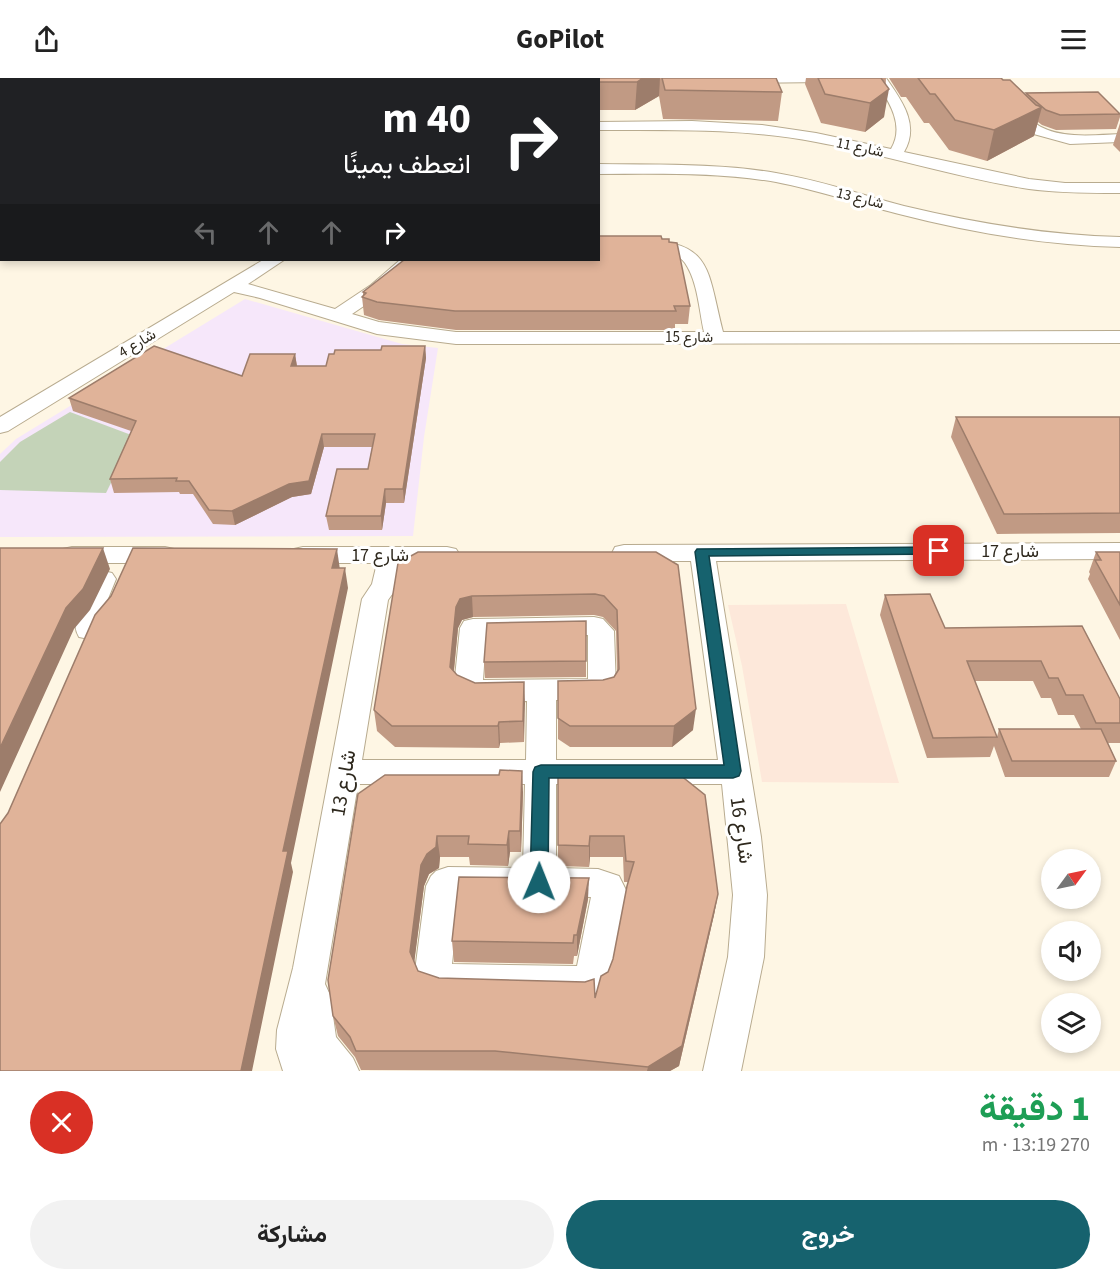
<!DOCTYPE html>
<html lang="ar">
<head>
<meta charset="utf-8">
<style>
  :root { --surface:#fff; --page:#f2f2f2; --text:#222; --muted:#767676; --accent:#16626e }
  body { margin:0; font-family:"Source Sans 3",Vazirmatn,sans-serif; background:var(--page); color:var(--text); direction:rtl; height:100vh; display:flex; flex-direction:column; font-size:22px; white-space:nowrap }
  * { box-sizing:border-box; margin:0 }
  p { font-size:20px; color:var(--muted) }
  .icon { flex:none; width:33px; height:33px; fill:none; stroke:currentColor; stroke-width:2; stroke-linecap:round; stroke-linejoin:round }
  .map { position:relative; height:993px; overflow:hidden; direction:ltr }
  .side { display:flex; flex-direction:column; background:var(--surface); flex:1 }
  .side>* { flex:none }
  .hud { position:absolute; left:0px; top:0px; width:600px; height:183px; box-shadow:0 3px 9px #0003; direction:rtl; background:#202124; color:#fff; overflow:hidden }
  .needle { width:39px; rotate:57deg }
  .fabs { position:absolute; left:1041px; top:771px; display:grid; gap:12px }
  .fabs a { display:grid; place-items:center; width:60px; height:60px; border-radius:50%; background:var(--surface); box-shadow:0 3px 9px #0003; font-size:30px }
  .pin { position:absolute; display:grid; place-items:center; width:51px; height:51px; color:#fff; margin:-26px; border-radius:12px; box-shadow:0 3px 9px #0006 }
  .me { position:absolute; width:66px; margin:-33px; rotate:1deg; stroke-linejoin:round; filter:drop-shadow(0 0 4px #0008) }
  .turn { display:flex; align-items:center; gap:21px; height:126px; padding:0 30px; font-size:27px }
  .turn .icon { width:78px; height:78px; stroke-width:2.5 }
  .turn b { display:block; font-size:42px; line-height:51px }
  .lanes { display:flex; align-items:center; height:57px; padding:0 30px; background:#0003; justify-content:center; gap:30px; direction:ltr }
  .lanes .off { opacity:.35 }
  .round { display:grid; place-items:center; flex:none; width:63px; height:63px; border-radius:32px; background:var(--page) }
  .headline { display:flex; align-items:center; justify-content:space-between; height:102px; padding:0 30px }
  h1 { font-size:36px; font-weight:700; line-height:45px; color:#1e9e55 }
  .button { display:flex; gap:12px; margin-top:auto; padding:12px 30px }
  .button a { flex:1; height:69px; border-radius:36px; background:var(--accent); color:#fff; font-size:24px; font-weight:700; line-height:69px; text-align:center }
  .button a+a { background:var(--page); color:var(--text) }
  header { display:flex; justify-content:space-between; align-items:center; height:78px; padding:0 30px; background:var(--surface); font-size:27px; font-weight:700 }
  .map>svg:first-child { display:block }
  .commercial { fill:#fde8da }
  .education { fill:#f6e7fa }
  .green { fill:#c4d3b8 }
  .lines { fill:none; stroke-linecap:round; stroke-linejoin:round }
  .minor-casing { stroke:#b8ab8f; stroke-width:2 }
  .minor { fill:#fff; fill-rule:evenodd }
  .wall { fill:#c19a84; fill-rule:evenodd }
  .shaded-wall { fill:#9d7d6b }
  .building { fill:#e0b399; stroke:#9d7d6b; stroke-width:1.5 }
  .route { fill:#16626e; stroke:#0e4048; stroke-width:1.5 }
  .labels { text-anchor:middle; stroke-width:6; stroke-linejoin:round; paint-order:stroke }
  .far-street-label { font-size:15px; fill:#2e281d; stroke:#fff }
  .street-label { font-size:18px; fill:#2e281d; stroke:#fff }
  .near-street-label { font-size:21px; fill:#2e281d; stroke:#fff }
</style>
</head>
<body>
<header><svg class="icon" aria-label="menu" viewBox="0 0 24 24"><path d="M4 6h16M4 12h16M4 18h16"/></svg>GoPilot<svg class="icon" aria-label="share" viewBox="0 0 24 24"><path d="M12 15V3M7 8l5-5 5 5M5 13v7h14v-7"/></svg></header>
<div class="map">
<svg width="1120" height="993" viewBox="0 0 1120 993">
  <rect width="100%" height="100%" fill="#fef6e4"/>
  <!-- commercial -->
  <path class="commercial" d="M 846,526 L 899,705 L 762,704 L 742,588 L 728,527 Z"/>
  <!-- education -->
  <path class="education" d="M 245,221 L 402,266 L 438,270 L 424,359 L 413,458 L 0,459 L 0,376 L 16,361 Z"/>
  <!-- green -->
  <path class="green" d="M 70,334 L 134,358 L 106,415 L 0,412 L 0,384 L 20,364 Z"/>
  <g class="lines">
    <defs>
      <g id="minor">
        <path d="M 355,0 L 367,0 L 354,2 Z"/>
        <path d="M 563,0 L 631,0 L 631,1 L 625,5 L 598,5 L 598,2 L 562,2 Z"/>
        <path d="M 737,0 L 830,0 L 824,4 L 743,5 L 738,4 Z"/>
        <path d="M 874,0 L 886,0 C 902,23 920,47 904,74 L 1029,101 L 1065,105 L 1120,105 L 1120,115 C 1090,115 1059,115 1029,111 C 957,100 888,77 816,64 C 744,50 672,52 598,52 L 598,44 L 692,43 L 762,47 L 816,55 L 891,71 C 906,46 887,21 874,0 Z"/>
        <path d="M 978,0 L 991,0 C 1003,12 1028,42 1041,49 C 1064,61 1096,57 1120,56 L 1120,64 L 1070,66 L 1030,55 Z"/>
        <path d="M 598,86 C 658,87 717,85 776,95 C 819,102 862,117 904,128 C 975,145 1046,157 1120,159 L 1120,169 C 1045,167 972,155 899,136 C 859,126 817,112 776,104 C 717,94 658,96 598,96 Z"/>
        <path d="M 633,161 C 713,163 706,187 723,254 L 1120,253 L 1120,265 L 456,266 L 377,256 L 260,220 L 234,214 L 8,353 L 0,355 L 0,339 L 263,182 L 284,182 L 248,206 L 335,231 L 371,207 L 400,182 L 418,182 L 383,215 L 352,236 L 379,244 L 456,254 L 704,254 C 699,232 698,204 685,185 C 672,166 620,172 598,172 L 598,162 Z"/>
        <path d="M 1120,465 L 1120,481 L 716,483 L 761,759 L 767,817 L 764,879 L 741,993 L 703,993 L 728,879 L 733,817 L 722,706 L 556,706 L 556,790 L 598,791 L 619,798 L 626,812 L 610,901 L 605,913 L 585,922 L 442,918 L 422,911 L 415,893 L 426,808 L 431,798 L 436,793 L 448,789 L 523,790 L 525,706 L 358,706 L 325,906 L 330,917 L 336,959 L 353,980 L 359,993 L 283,993 L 276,971 L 277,952 L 293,890 L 362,521 L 372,506 L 377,485 L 303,485 L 294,483 L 290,477 L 294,471 L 303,469 L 447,469 L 456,471 L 460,477 L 456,483 L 447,485 L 402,485 L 398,508 L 388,522 L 362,682 L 526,682 L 527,623 C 505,623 467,632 454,609 L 460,550 L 464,543 L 473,541 L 594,539 L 603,541 L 614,553 L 616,611 L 612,618 L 602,621 L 556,622 L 556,682 L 718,682 L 691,483 L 624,483 L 615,481 L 612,475 L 615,469 L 624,467 ZM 588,557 L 588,601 L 483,602 L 486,559 ZM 459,817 L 591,819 L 577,888 L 452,886 Z"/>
        <path d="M 72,469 L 165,469 L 174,471 L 178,477 L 174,483 L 165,485 L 72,485 L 63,483 L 59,477 L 63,471 Z"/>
        <path d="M 103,493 L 112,495 L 116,501 L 101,538 L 102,552 L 99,559 L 89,561 L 79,559 C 68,540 83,512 94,495 Z"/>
      </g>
    </defs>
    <!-- minor casing -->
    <use href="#minor" class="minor-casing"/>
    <!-- minor -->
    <use href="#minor" class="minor"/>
  </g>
  <!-- wall -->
  <g class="wall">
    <path d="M 0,0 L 2,2 L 2,52 L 0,52 Z"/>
    <path d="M 394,0 L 450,0 L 450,1 L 399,2 Z"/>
    <path d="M 591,0 L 776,0 L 782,14 L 778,43 L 663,41 L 659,18 L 635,32 L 598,32 L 598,2 L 591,2 Z"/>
    <path d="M 806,0 L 886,0 L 884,39 L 865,54 L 821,45 L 805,6 Z"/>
    <path d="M 889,0 L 1001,0 L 1025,17 L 1026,15 L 1120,35 L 1120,39 L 1116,51 L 1056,52 L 1042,47 L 1038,44 L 1034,58 L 987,83 L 949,72 L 929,45 L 924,45 L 906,19 L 901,19 Z"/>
    <path d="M 1120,45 L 1120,74 L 1113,67 Z"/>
    <path d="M 662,161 L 669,164 L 690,228 L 688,246 L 675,246 L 675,252 L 456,252 L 379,242 L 364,237 L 362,219 L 363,218 L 363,214 Z"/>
    <path d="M 425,268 L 426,280 L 404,425 L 386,425 L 382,452 L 329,452 L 326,438 L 368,391 L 372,369 L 324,369 L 311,416 L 292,419 L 235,447 L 213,446 L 193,416 L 180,416 L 179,414 L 114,415 L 110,401 L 131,353 L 73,333 L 69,320 L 242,298 L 295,276 L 297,288 L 326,288 L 381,272 Z"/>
    <path d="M 956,339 L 1120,339 L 1120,455 L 997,456 L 951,359 Z"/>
    <path d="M 656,474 L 693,652 L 672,669 L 570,669 L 558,661 L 558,603 L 603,602 L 614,599 L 617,593 L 616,553 L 603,539 L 594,537 L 473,539 L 462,542 L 458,550 L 454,593 L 457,597 L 475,605 L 524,604 L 524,664 L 500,665 L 499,670 L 395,669 L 377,653 L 374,632 L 398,485 Z"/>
    <path d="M 1096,474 L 1120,474 L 1120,562 L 1088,501 L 1090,496 L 1089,494 Z"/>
    <path d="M 885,517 L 945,550 L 1082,548 L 1120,621 L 1120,665 L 1108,665 L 1116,683 L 1109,699 L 1005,699 L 994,668 L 990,679 L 927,680 L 880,537 ZM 974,603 L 1033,603 L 1041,620 L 1051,620 L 1058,637 L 1074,637 L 1081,651 L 999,651 L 997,659 Z"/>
    <path d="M 586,543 L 586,599 L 485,600 L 484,584 Z"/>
    <path d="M 558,693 L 718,816 L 714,837 L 679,988 L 670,993 L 361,992 L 355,979 L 338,958 L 333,938 L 358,716 L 523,714 L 521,774 L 510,774 L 508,788 L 470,787 L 469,779 L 440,779 L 439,790 L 429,796 L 424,808 L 414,884 L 418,893 L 439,900 L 595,920 L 608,894 L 613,881 L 628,804 L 624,804 L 623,779 L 590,779 L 589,789 L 558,788 Z"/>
    <path d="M 588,821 L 577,878 L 574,878 L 573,886 L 454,884 L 452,863 Z"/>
  </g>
  <!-- shaded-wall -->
  <g class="shaded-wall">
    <path d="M 321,0 L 329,0 L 329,2 L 320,2 Z"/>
    <path d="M 643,0 L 660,0 L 659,18 L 635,32 L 637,4 Z"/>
    <path d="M 889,11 L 884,39 L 865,54 L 870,25 Z"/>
    <path d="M 1042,29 L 1034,58 L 987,83 L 994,52 Z"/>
    <path d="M 425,268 L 426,280 L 404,425 L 403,411 Z"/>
    <path d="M 295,276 L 297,289 L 291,288 Z"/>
    <path d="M 322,356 L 324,369 L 311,416 L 292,419 L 235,447 L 232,433 L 289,406 Z"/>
    <path d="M 385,411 L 386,425 L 382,452 L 381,438 Z"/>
    <path d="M 103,470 L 110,491 L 90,532 L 74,551 L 0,714 L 0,670 L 66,530 Z"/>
    <path d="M 337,471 L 340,492 L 332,490 Z"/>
    <path d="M 345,490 L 348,510 L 291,785 L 293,794 L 252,993 L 241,993 L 283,773 Z"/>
    <path d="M 472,518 L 473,539 L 462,542 L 458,550 L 452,610 L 450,589 L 456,529 L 460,521 Z"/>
    <path d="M 524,604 L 525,625 L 524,664 L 523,643 Z"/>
    <path d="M 696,631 L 693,652 L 672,669 L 674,648 Z"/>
    <path d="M 499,644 L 500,665 L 499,670 L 498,648 Z"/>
    <path d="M 522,693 L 523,714 L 521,774 L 520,753 Z"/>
    <path d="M 509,753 L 510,774 L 508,788 L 507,767 Z"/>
    <path d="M 437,758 L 440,779 L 439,790 L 429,796 L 424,808 L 413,894 L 410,874 L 421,787 Z"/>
    <path d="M 590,758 L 590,779 L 589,789 L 589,768 Z"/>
    <path d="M 589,800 L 588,821 L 577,878 L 577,857 Z"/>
    <path d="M 718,816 L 714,837 L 679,988 L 670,993 L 647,993 L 648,989 Z"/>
  </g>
  <!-- building -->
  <g class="building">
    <path d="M 0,0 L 321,0 L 320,2 L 2,2 L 2,37 L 0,37 Z"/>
    <rect x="453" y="0" width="105" height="2"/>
    <path d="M 594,0 L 643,0 L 637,4 L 599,4 L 598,2 L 594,2 Z"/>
    <path d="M 662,0 L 776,0 L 782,14 L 665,12 Z"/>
    <path d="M 818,0 L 881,0 L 889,11 L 870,25 L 825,16 Z"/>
    <path d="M 918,0 L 1001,0 L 1003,2 L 1010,2 L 1036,27 L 1042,29 L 994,52 L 955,42 L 935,16 L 930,16 Z"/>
    <path d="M 1098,14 L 1120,36 L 1060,37 L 1046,32 L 1026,15 Z"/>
    <path d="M 598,158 L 661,158 L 662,161 L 669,161 L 669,164 L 677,165 L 690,228 L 674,228 L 676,233 L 455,233 L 377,224 L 362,219 L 366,215 L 363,214 L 404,182 L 598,182 Z"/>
    <path d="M 154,268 L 242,298 L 250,276 L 295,276 L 291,288 L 326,288 L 329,276 L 334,276 L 335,272 L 381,272 L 382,268 L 425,268 L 403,411 L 385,411 L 381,438 L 326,438 L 337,391 L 368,391 L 375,356 L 322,356 L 309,403 L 289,406 L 232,433 L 209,432 L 189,403 L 176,403 L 177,400 L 110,401 L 136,343 L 69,320 Z"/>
    <path d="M 956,339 L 1120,339 L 1120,435 L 1004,436 Z"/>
    <path d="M 0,470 L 103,470 L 83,511 L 66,530 L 0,670 Z"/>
    <path d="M 133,470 L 337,471 L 332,490 L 345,490 L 283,773 L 288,773 L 241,993 L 0,993 L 0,746 L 8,735 L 95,537 L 111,518 Z"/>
    <path d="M 418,474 L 656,474 L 678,487 L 696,631 L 674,648 L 570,648 L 558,640 L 558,603 L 603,602 L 614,599 L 619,591 L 617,532 L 604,518 L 595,516 L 472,518 L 460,521 L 456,529 L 450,589 L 457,597 L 475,605 L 524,604 L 523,643 L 499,644 L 498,648 L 392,648 L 374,632 L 398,485 Z"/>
    <path d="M 1096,474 L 1120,474 L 1120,527 L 1095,482 L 1101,482 Z"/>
    <path d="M 930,516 L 945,550 L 1082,548 L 1120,621 L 1120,645 L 1096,645 L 1083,617 L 1066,617 L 1058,600 L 1049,600 L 1041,583 L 967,583 L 997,659 L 933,660 L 885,517 Z"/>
    <path d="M 586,543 L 586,583 L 484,584 L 487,545 Z"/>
    <path d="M 999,651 L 1101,651 L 1116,683 L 1012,683 Z"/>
    <path d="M 500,692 L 522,693 L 520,753 L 509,753 L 507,767 L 468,766 L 469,758 L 437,758 L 436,769 L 427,776 L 421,787 L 410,874 L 418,893 L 439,900 L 585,904 L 594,901 L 595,920 L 601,898 L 608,894 L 613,881 L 627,808 L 634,784 L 626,783 L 624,758 L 590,758 L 589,768 L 558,767 L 558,693 L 680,697 L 705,717 L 718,816 L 682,968 L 648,989 L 495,973 L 356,973 L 350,959 L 333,938 L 328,902 L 358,716 L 385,697 L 499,697 Z"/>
    <path d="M 459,799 L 589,800 L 577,857 L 574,857 L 573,865 L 452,863 Z"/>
  </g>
  <!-- route -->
  <path class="route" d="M 939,469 L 946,473 L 944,476 L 709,478 L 741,693 L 739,698 L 733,700 L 549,700 L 548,804 L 546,810 L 539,812 L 533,810 L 530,804 L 533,694 L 535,689 L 541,687 L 724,687 L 695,474 L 697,471 Z"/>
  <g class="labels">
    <!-- far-street labels -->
    <g class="far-street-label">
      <text transform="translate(860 69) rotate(12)" y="5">شارع 11</text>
      <text transform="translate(860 120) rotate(14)" y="5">شارع 13</text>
      <text x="689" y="264">شارع 15</text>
      <text transform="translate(137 265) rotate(-31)" y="5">شارع 4</text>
    </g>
    <!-- street labels -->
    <g class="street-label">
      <text x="1010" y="479">شارع 17</text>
      <text x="380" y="483">شارع 17</text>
    </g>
    <!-- near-street labels -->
    <g class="near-street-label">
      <text transform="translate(343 705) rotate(-80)" y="7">شارع 13</text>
      <text transform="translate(742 752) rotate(82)" y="7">شارع 16</text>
    </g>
  </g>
</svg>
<div class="fabs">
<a><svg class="needle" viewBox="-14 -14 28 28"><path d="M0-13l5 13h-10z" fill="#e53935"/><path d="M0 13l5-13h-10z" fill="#767676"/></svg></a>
<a><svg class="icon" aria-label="sound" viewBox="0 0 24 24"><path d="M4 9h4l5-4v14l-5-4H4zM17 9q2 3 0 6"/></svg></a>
<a><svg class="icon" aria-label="layers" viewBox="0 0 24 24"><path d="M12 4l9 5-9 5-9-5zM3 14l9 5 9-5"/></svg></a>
</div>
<div class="pin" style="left:939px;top:473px;background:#d93025"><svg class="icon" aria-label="arrive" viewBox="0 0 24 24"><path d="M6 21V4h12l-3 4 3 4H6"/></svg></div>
<svg class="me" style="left:539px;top:804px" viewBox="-20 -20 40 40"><circle r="19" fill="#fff"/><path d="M0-13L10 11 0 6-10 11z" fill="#16626e"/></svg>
<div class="hud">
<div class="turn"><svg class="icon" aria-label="right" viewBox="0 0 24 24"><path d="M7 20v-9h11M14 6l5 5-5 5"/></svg><div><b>40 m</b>انعطف يمينًا</div></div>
<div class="lanes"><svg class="icon off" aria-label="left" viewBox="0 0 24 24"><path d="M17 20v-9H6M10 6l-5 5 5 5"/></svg><svg class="icon off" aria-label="ahead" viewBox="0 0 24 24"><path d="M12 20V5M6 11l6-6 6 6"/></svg><svg class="icon off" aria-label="ahead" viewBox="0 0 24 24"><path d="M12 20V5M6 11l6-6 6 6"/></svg><svg class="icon" aria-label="right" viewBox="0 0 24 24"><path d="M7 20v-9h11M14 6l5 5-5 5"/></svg></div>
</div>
</div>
<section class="side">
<div class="headline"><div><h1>1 دقيقة</h1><p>270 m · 13:19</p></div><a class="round" style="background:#d93025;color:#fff"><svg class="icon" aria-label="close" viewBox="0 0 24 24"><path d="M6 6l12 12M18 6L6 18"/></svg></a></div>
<div class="button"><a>خروج</a><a>مشاركة</a></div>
</section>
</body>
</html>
